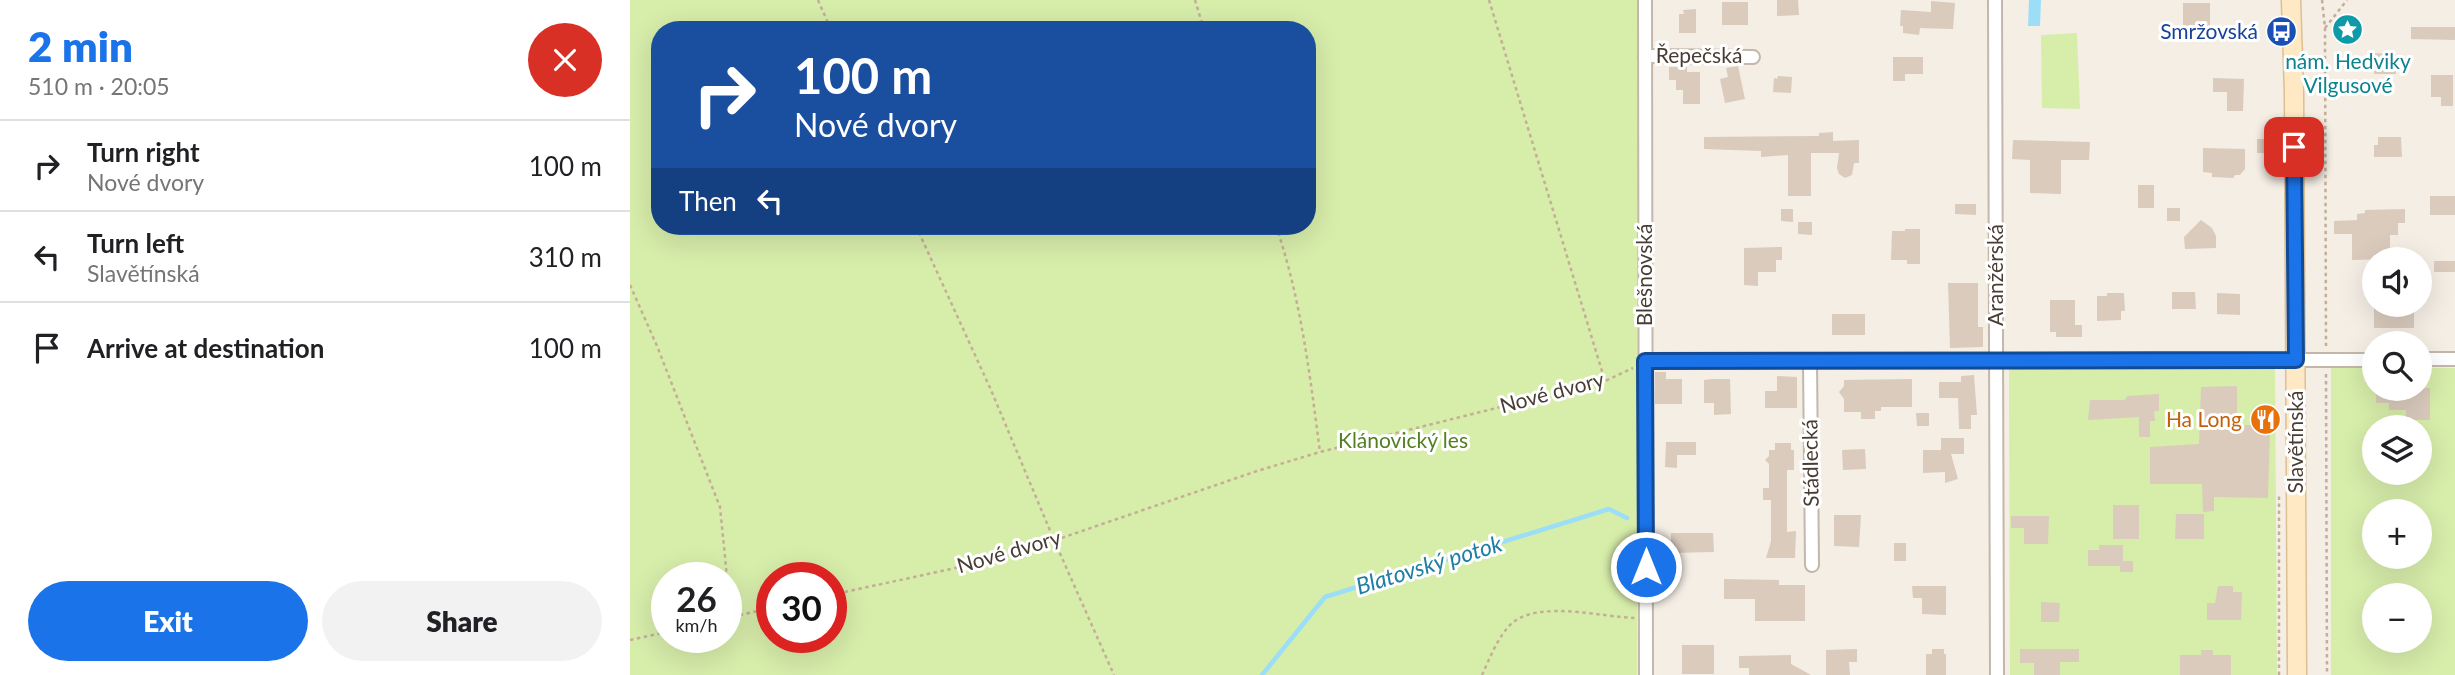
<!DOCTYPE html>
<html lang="en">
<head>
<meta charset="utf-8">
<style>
  :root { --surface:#fff; --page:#f2f2f2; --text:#202124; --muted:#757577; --line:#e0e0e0; --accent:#1a73e8 }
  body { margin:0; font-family:Lato,sans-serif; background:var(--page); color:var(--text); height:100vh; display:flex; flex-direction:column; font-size:26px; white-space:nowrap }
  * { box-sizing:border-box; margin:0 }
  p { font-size:23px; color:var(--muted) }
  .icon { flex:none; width:38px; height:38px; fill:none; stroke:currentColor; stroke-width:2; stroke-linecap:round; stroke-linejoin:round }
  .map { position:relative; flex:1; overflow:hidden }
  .sheet { display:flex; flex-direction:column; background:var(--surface); width:630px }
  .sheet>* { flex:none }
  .top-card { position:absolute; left:21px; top:21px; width:665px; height:214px; border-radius:28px; box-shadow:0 7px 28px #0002; background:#1a4fa0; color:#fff; overflow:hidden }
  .tools { position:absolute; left:1732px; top:247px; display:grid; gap:14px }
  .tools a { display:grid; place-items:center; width:70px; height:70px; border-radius:50%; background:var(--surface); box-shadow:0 7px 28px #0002; font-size:35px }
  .speed { position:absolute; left:21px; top:562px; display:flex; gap:14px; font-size:35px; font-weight:700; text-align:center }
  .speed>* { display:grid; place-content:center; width:91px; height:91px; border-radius:50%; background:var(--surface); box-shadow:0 7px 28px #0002; line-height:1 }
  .speed small { font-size:18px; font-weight:400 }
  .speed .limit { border:10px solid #d22; background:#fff; color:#111 }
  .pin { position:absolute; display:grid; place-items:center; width:60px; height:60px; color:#fff; margin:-30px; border-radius:14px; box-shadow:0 4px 10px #0006 }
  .me { position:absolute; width:77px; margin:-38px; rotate:0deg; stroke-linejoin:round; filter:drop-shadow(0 0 5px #0008) }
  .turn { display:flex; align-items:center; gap:24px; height:147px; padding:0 28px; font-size:32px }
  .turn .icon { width:91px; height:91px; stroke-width:2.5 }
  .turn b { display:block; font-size:49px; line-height:60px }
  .then { display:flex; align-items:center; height:66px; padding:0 28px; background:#0003; gap:14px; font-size:26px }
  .round { display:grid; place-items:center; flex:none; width:74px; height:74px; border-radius:37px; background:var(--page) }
  .overview { display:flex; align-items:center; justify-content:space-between; height:119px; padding:0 28px }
  h1 { font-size:42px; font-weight:800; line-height:52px; color:var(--accent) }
  .cta { display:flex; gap:14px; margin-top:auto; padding:14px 28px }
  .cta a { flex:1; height:80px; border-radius:42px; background:var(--accent); color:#fff; font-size:28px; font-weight:800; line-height:80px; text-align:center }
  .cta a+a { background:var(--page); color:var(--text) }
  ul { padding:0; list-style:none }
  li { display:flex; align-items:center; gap:21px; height:91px; padding:0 28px; border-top:2px solid var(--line) }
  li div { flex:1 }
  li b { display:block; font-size:26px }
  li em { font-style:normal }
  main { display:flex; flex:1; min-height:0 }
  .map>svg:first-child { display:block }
  .green { fill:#d7edaa; fill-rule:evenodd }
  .water { fill:#9cdef7 }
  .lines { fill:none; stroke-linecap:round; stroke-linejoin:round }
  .stream { stroke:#9cdef7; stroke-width:4.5 }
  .building { fill:#dacbbd }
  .street-casing { stroke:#c4b7aa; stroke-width:16 }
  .secondary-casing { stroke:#dcbf93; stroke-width:21 }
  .path { stroke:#c4ae97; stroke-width:2.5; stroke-dasharray:3.5 3.5; stroke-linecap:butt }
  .street { stroke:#fff; stroke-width:12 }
  .secondary { stroke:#ffe9c5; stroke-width:18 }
  .route-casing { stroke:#114b97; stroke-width:18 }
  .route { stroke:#1a73e8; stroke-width:12 }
  .labels { text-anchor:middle; stroke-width:6; stroke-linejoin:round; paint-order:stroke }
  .transit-label { font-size:21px; fill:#164399; stroke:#fff; text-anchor:end }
  .street-label { font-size:21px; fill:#483d34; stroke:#fff }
  .culture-label { font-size:21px; fill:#0d838f; stroke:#fff }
  .food-label { font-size:21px; fill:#c56008; stroke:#fff; text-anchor:end }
  .park-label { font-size:21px; fill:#517f22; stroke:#fff }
  .water-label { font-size:23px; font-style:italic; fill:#207ea4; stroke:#fff }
</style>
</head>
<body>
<main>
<section class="sheet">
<div class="overview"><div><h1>2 min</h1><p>510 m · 20:05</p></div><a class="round" style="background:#d93025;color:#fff"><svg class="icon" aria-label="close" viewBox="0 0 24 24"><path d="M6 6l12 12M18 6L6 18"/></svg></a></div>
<ul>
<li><svg class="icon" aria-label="right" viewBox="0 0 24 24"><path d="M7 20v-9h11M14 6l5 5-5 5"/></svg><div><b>Turn right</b><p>Nové dvory</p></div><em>100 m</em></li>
<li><svg class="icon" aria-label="left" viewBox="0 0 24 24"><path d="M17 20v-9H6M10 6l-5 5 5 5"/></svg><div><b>Turn left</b><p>Slavětínská</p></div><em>310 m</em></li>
<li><svg class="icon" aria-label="arrive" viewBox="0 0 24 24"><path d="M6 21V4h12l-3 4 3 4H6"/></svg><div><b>Arrive at destination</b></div><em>100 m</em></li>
</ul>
<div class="cta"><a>Exit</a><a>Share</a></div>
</section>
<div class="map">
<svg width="1825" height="675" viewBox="0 0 1825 675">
  <rect width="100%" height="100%" fill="#f4eee5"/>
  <!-- green -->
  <g class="green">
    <path d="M 0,0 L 1008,0 L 1007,675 L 0,675 ZM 30,30 L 677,30 L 677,226 L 30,226 ZM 37,578 L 96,578 L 96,637 L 37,637 ZM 142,578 L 201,578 L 201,637 L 142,637 Z"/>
    <path d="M 1447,33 L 1450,109 L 1412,108 L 1411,35 Z"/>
    <path d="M 1645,368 L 1647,675 L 1380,675 L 1379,369 Z"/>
    <path d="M 1701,368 L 1745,368 L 1745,388 L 1790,388 L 1790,368 L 1825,368 L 1825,675 L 1701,675 ZM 1745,427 L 1790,427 L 1790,472 L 1745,472 ZM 1745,511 L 1790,511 L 1790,556 L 1745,556 ZM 1745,595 L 1790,595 L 1790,640 L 1745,640 Z"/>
  </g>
  <!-- water -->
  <path class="water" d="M 1399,0 L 1411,0 L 1410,26 L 1398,26 Z"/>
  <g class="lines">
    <!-- stream -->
    <path class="stream" d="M 632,675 L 695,597 L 979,509 L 997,518"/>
  </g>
  <!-- building -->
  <g class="building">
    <path d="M 1147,0 L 1168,0 L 1169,15 L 1147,16 Z"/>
    <path d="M 1301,1 L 1325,3 L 1323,29 L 1290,28 L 1289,35 L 1273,33 L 1273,26 L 1270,26 L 1271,10 L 1301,12 Z"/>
    <rect x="1092" y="2" width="26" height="23"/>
    <rect x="1553" y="3" width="27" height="26"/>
    <path d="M 1066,9 L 1066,33 L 1049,33 L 1049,14 L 1054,14 L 1053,10 Z"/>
    <path d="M 1781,27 L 1825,27 L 1825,40 L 1781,39 Z"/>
    <path d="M 1740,53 L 1766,54 L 1766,74 L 1744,74 L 1744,68 L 1740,68 Z"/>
    <path d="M 1263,57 L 1293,57 L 1293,74 L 1275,74 L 1275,81 L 1263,81 Z"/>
    <path d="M 1108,66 L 1115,99 L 1095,103 L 1090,79 L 1098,77 L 1096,68 Z"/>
    <path d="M 1039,67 L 1057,67 L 1057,72 L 1070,72 L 1070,104 L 1053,104 L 1053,90 L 1046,90 L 1046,80 L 1039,80 Z"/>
    <path d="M 1801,75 L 1823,75 L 1823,106 L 1811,106 L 1811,97 L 1801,97 Z"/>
    <path d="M 1148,76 L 1162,77 L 1161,93 L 1143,92 L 1144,78 L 1147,79 Z"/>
    <path d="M 1583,78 L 1614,79 L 1613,111 L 1597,111 L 1597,92 L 1583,92 Z"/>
    <path d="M 1203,132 L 1203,141 L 1229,140 L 1229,163 L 1224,163 L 1222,175 L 1215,178 L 1209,174 L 1207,168 L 1209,153 L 1181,153 L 1181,196 L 1158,196 L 1158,155 L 1131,157 L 1131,151 L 1074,149 L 1074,137 L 1189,136 L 1189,133 Z"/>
    <path d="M 1748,137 L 1771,137 L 1772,157 L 1744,157 L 1744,145 L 1748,145 Z"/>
    <path d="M 1627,139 L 1641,139 L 1640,153 L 1627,153 Z"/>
    <path d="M 1383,140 L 1460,142 L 1459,160 L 1431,160 L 1431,194 L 1400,193 L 1400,160 L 1382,159 Z"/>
    <path d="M 1573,148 L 1615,149 L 1615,169 L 1610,175 L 1605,175 L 1603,178 L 1582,177 L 1582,173 L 1573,172 Z"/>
    <rect x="1508" y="185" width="16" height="23"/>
    <rect x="1800" y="196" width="25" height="19"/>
    <path d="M 1325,204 L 1346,204 L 1346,215 L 1325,214 Z"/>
    <rect x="1537" y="208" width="13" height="13"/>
    <path d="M 1151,209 L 1163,209 L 1163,222 L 1151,221 Z"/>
    <path d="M 1775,209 L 1775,223 L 1768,223 L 1768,235 L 1760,235 L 1760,259 L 1722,260 L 1722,234 L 1704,234 L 1704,221 L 1727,220 L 1727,214 L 1735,213 L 1735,210 Z"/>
    <path d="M 1571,220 L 1582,228 L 1586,236 L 1586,248 L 1555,249 L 1554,237 Z"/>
    <path d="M 1168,222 L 1182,222 L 1182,235 L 1168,234 Z"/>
    <path d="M 1275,229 L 1290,229 L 1290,264 L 1277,264 L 1277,260 L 1261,260 L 1262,231 L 1275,231 Z"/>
    <path d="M 1152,247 L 1152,260 L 1146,260 L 1146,272 L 1128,272 L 1128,286 L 1114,285 L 1114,248 Z"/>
    <rect x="1804" y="261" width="21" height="11"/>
    <path d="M 1318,283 L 1348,283 L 1348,327 L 1353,327 L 1353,347 L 1320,348 Z"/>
    <path d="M 1542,292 L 1565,292 L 1566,309 L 1542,309 Z"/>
    <path d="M 1477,293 L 1494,293 L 1495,311 L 1491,311 L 1491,320 L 1467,321 L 1467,296 L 1477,296 Z"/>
    <path d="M 1587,293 L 1610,294 L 1610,315 L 1587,314 Z"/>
    <path d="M 1420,300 L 1445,300 L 1445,325 L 1452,325 L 1452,337 L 1426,337 L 1426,332 L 1420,332 Z"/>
    <rect x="1744" y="304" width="40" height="24"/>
    <rect x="1202" y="314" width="33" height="21"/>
    <path d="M 1025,372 L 1036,372 L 1036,379 L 1052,379 L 1052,404 L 1025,404 Z"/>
    <path d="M 1344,375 L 1347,415 L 1341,415 L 1341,429 L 1329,429 L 1328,398 L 1309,398 L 1309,382 L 1331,382 L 1331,376 Z"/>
    <path d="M 1147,376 L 1167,377 L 1167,408 L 1135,408 L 1135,391 L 1147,391 Z"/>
    <path d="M 1082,379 L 1100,379 L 1101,414 L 1084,415 L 1084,403 L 1074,403 L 1074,380 Z"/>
    <path d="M 1282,379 L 1282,407 L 1251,407 L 1251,411 L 1245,411 L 1245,419 L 1231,419 L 1231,412 L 1214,412 L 1214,399 L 1209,392 L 1214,386 L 1214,380 Z"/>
    <path d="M 1607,386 L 1607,425 L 1640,425 L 1638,498 L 1584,497 L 1584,511 L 1573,512 L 1572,484 L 1520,484 L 1520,447 L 1569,444 L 1571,387 Z"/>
    <path d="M 1746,388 L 1800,388 L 1800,420 L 1776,420 L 1776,410 L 1759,410 L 1759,403 L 1746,403 Z"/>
    <path d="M 1529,394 L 1529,411 L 1524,411 L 1525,421 L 1520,421 L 1520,437 L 1509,437 L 1509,417 L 1458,420 L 1460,400 L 1495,400 L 1497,396 Z"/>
    <path d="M 1286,413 L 1299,413 L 1299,426 L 1287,426 Z"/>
    <path d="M 1311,438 L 1334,438 L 1334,454 L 1321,454 L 1328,479 L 1315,483 L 1315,472 L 1293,473 L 1293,450 L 1311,450 Z"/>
    <path d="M 1036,442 L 1066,442 L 1066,455 L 1047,455 L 1047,468 L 1035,467 Z"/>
    <path d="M 1145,443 L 1161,443 L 1161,450 L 1164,450 L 1164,470 L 1157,470 L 1157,532 L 1166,531 L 1165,558 L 1136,558 L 1141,541 L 1141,500 L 1133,500 L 1133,488 L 1139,488 L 1139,464 L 1135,460 L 1139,456 L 1139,450 L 1145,450 Z"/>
    <path d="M 1235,449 L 1236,469 L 1213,470 L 1212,450 Z"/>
    <rect x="1483" y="505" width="26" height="34"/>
    <path d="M 1546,514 L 1574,514 L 1574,539 L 1545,539 Z"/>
    <path d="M 1204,515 L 1231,515 L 1229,547 L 1204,546 Z"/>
    <path d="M 1381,516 L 1419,516 L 1418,544 L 1394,544 L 1394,528 L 1381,528 Z"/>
    <path d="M 1041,533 L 1083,533 L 1084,552 L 1041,553 Z"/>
    <rect x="1264" y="543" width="12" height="18"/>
    <path d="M 1469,545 L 1493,545 L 1493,561 L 1503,561 L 1503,572 L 1490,572 L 1490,566 L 1458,566 L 1458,550 L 1469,550 Z"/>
    <path d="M 1094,579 L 1149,580 L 1149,585 L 1175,585 L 1175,621 L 1125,621 L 1125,599 L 1094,599 Z"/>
    <path d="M 1282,586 L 1316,586 L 1316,615 L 1292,614 L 1292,598 L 1283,598 Z"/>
    <path d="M 1588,586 L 1603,586 L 1603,592 L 1612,592 L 1611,620 L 1577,620 L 1577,603 L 1585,603 Z"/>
    <path d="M 1411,602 L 1430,603 L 1429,622 L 1411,622 Z"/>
    <rect x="1052" y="645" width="32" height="29"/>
    <path d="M 1227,649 L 1227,662 L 1219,662 L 1220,675 L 1196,675 L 1196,650 Z"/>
    <path d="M 1302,649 L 1314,649 L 1314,654 L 1316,654 L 1316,675 L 1296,675 L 1296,654 L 1302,654 Z"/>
    <path d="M 1390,649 L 1449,649 L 1449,662 L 1430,662 L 1430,675 L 1404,675 L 1404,663 L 1390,663 Z"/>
    <path d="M 1571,650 L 1583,650 L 1583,655 L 1601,655 L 1601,675 L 1550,675 L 1550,655 L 1571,655 Z"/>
    <path d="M 1161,655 L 1161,664 L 1181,675 L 1119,675 L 1119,668 L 1109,668 L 1109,656 Z"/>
  </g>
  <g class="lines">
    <defs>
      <g id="street">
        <path d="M 1015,0 L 1016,675"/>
        <path d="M 1365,0 L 1367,675"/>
        <path d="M 1015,56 L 1123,57"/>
        <path d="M 1790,359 L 1825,359"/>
        <path d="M 1015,361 L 1745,360"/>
        <path d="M 1180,361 L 1182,565"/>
      </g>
      <path id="secondary" d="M 1661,0 L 1664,93 L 1667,675"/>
    </defs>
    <!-- street casing -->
    <use href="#street" class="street-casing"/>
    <!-- secondary casing -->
    <use href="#secondary" class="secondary-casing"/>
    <!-- path -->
    <g class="path">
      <path d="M 188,0 L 201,30"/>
      <path d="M 565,0 L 574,30"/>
      <path d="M 859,0 L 975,381"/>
      <path d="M 1692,0 L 1695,28 L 1696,346"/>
      <path d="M 1695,28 L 1717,0"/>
      <path d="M 286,226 L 361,390 L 424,540 L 484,675"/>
      <path d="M 646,226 C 671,299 680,376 690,452"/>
      <path d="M 0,285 L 27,346 L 90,507 L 101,617"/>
      <path d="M 1696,374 L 1697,675"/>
      <path d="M 201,595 L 376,557 L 627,471 L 690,452 L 975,381 L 1003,368"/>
      <path d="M 96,618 L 142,608"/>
      <path d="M 0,640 L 37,632"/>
      <path d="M 852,675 C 860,658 868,636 882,623 C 910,600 971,617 1005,618"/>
      <path d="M 1649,675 L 1649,493"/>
    </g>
    <!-- street -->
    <use href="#street" class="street"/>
    <!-- secondary -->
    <use href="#secondary" class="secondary"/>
  </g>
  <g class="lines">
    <defs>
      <path id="route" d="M 1016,567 L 1015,361 L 1666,360 L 1664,147"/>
    </defs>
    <!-- route casing -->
    <use href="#route" class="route-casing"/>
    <!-- route -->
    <use href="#route" class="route"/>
  </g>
  <!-- icons -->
  <defs>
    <symbol id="sight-disc" viewBox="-11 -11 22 22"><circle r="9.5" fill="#0f9aa8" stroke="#fff"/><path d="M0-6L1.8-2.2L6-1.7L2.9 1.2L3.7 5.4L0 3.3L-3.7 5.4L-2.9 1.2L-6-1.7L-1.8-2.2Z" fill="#fff"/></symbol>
    <symbol id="bus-disc" viewBox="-11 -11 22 22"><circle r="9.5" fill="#1a4fb4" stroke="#fff"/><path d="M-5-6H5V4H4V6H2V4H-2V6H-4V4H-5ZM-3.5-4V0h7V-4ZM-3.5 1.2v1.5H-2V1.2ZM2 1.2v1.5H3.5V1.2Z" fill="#fff"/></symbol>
    <symbol id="restaurant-disc" viewBox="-11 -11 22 22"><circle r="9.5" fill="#e8710a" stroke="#fff"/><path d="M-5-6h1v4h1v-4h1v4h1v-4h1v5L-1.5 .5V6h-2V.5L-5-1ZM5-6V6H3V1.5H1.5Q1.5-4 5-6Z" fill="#fff"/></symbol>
  </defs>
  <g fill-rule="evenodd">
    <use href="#sight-disc" x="1700" y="12" width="35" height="35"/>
    <use href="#bus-disc" x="1634" y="14" width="35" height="35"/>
    <use href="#restaurant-disc" x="1618" y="402" width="35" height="35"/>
  </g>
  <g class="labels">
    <!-- transit labels -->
    <g class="transit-label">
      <text x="1628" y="39">Smržovská</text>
    </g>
    <!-- street labels -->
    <g class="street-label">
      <text x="1069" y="63">Řepečská</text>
      <text transform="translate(1015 275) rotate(-90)" y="7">Blešnovská</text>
      <text transform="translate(1366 275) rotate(-90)" y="7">Aranžérská</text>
      <text transform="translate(922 393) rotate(-15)" y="7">Nové dvory</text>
      <text transform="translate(1666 442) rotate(-90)" y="7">Slavětínská</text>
      <text transform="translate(1181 463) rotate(-91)" y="7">Stádlecká</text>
      <text transform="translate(379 552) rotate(-16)" y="7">Nové dvory</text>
    </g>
    <!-- culture labels -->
    <g class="culture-label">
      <text x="1718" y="69">nám. Hedviky<tspan x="1718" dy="24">Vilgusové</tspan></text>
    </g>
    <!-- food labels -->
    <g class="food-label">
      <text x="1612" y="427">Ha Long</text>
    </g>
    <!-- park labels -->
    <g class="park-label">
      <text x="773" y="448">Klánovický les</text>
    </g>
    <!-- water labels -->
    <g class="water-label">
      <text transform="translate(799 565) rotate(-17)" y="8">Blatovský potok</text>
    </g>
  </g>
</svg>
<div class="tools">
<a><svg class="icon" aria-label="sound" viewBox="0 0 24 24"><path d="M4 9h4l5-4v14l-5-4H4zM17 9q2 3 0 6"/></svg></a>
<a><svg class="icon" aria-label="search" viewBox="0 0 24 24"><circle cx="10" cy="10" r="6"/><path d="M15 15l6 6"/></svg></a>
<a><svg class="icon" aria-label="layers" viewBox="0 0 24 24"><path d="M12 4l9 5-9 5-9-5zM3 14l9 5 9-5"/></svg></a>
<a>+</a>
<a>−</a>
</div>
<div class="speed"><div>26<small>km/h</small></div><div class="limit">30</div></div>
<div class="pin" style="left:1664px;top:147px;background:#d93025"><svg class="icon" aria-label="arrive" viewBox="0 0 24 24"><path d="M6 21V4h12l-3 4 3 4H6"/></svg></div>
<svg class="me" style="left:1016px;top:567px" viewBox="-20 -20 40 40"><circle r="17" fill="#1a73e8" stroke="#fff" stroke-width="3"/><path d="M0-11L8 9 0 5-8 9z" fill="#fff"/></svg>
<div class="top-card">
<div class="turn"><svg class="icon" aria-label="right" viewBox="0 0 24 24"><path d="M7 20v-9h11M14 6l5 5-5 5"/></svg><div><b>100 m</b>Nové dvory</div></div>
<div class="then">Then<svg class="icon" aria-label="left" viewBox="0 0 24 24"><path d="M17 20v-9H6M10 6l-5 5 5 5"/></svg></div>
</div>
</div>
</main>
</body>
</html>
